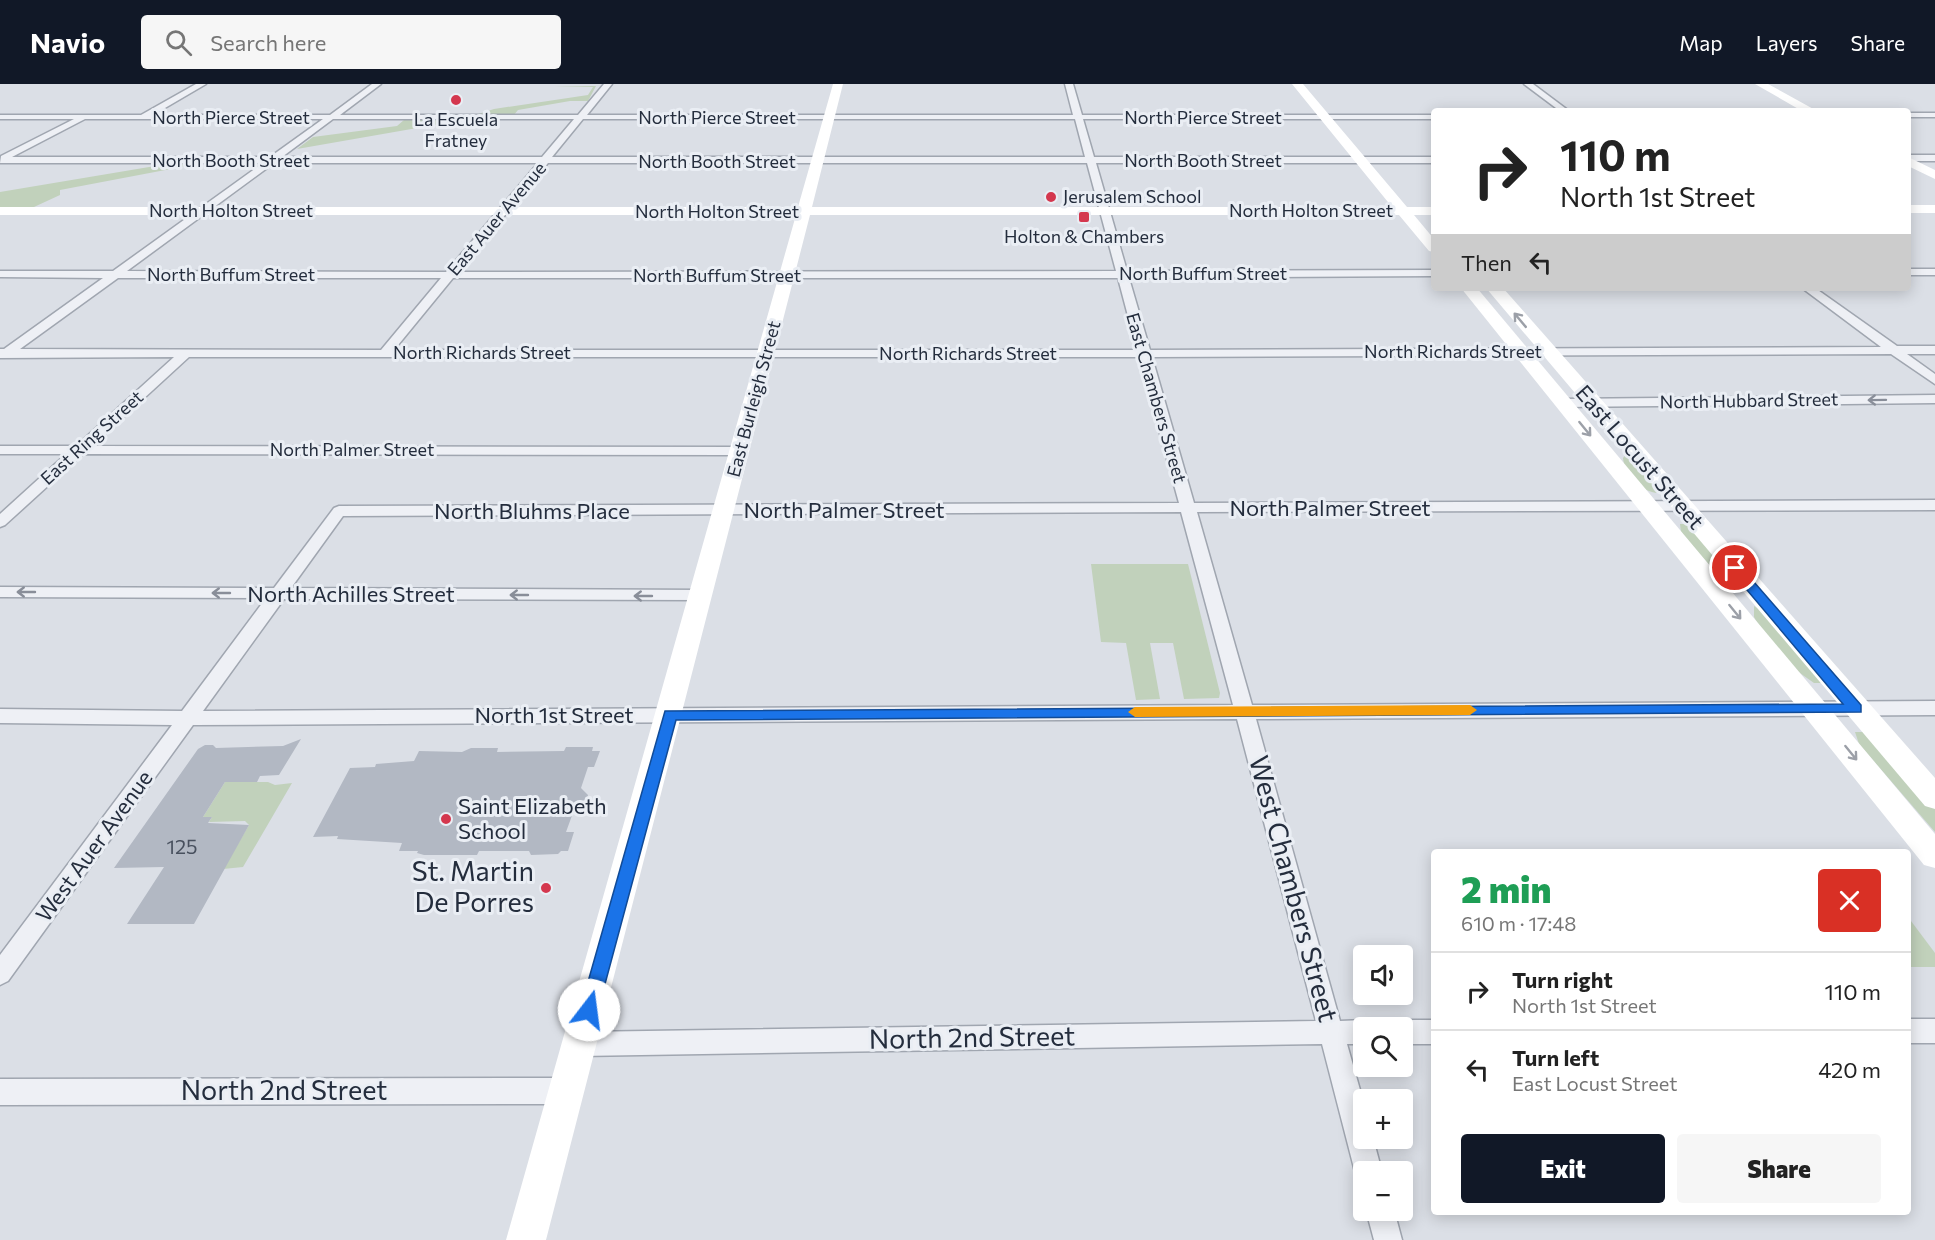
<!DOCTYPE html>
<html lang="en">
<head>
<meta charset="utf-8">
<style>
  :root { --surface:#fff; --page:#f6f6f6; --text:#222; --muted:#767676; --line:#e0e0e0; --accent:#111827 }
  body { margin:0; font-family:Commissioner,sans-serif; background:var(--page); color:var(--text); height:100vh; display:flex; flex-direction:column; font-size:22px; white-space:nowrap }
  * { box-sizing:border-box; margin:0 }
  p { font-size:20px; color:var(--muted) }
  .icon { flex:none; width:33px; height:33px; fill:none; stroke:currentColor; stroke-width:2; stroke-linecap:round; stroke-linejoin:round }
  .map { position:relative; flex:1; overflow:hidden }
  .drawer { position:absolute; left:1431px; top:765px; width:480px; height:366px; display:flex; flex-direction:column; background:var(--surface); border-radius:6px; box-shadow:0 3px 15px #0003 }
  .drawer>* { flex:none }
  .banner { position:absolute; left:1431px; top:24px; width:480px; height:183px; border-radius:6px; box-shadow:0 3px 15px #0003; background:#fff; color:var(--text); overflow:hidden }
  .buttons { position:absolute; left:1353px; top:861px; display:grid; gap:12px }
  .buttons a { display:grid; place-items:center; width:60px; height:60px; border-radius:6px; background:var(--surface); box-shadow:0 3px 15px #0003; font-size:30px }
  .pin { position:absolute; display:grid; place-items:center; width:51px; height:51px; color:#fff; margin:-26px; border:3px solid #fff; border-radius:50%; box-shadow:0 2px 6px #0007 }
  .me { position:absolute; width:66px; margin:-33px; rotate:15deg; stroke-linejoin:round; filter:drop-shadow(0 0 4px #0008) }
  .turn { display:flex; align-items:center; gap:21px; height:126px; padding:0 30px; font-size:27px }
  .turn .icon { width:78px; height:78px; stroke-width:2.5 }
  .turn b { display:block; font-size:42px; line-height:51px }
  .then { display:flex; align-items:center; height:57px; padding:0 30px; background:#0003; gap:12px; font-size:22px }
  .round { display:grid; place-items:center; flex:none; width:63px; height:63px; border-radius:6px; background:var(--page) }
  .summary { display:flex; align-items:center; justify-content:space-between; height:102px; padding:0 30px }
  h1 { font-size:36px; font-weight:800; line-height:45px; color:#1e9e55 }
  .cta { display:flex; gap:12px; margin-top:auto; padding:12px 30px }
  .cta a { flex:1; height:69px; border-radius:6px; background:var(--accent); color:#fff; font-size:24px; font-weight:800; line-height:69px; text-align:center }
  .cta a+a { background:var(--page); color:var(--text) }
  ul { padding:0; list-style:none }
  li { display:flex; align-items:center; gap:18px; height:78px; padding:0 30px; border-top:2px solid var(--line) }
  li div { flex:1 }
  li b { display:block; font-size:22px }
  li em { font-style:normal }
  header { display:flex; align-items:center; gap:36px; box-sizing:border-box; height:84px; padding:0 30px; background:var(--accent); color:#fff }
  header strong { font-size:28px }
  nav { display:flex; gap:33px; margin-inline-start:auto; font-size:21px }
  .search { width:420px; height:54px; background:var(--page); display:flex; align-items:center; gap:15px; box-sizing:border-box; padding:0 21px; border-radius:6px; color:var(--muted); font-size:22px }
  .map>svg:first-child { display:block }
  .green { fill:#c1d1bb }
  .building { fill:#b2b8c3 }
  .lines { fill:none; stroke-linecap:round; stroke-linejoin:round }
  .street-casing { stroke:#a0a6b0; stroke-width:3 }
  .street { fill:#eef0f5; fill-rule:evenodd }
  .secondary { fill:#fff; fill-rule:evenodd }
  .oneway { stroke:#9ca0a8 }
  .oneway2 { stroke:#898e99 }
  .route { fill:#1a73e8; stroke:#114b97; stroke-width:1.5 }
  .slow { fill:#f59e0b }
  .poi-dot { fill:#d4374e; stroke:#eaeef4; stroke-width:2 }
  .labels { text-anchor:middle; stroke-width:6; stroke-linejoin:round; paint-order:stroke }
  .far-street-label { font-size:18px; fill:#242d3d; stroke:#eaeef4 }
  .far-poi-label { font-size:18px; fill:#242d3d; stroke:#eaeef4 }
  .number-label { font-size:20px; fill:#48505e }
  .street-label { font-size:22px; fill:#242d3d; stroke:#eaeef4 }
  .poi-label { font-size:22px; fill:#242d3d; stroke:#eaeef4; text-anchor:start }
  .near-poi-label { font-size:27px; fill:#242d3d; stroke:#eaeef4; text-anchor:end }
  .near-street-label { font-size:27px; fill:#242d3d; stroke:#eaeef4 }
</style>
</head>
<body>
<header>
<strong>Navio</strong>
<div class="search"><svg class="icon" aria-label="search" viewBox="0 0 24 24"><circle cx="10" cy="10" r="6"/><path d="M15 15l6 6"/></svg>Search here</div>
<nav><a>Map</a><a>Layers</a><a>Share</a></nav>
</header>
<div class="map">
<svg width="1935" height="1156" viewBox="0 0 1935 1156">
  <rect width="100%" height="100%" fill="#dbdfe6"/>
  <!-- green -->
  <g class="green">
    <path d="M 554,2 L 596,2 L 588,17 L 570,17 L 518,26 L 513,32 L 475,31 L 494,25 L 588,11 L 593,3 Z"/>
    <path d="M 404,36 L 463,36 L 297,65 L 313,53 L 397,42 Z"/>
    <path d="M 167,80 L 197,80 L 60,106 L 60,111 L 34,123 L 0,123 L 0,108 Z"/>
    <path d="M 1626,370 L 1630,370 L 1657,402 L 1658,409 C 1642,409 1624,389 1623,374 Z"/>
    <path d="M 1680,440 L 1687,440 L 1738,495 L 1737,502 L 1715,488 L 1681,448 Z"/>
    <path d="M 1091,480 L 1188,480 L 1220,609 L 1219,614 L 1184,615 L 1173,559 L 1150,559 L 1160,615 L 1136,616 L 1126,559 L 1101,558 Z"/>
    <path d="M 1754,522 L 1767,530 L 1823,599 L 1814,599 L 1797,587 L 1758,540 L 1754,533 Z"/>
    <path d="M 1855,648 L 1866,648 L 1935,723 L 1935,748 L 1859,660 Z"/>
    <path d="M 225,698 L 268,698 L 275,701 L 292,699 L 243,783 L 223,785 L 249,741 L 245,737 L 209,738 L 212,733 L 203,733 Z"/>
    <path d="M 1908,833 L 1935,869 L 1935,883 L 1908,883 Z"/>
  </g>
  <!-- building -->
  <g class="building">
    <path d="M 301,655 L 279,691 L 260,692 L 257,698 L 225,698 L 203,733 L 212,733 L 208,739 L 249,741 L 194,840 L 127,840 L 164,783 L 114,784 L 198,665 L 205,661 L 213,661 L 216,664 L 283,662 Z"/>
    <path d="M 566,663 L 593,663 L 592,667 L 600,667 L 594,683 L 588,683 L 581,704 L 588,711 L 586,718 L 574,726 L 566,748 L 574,748 L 568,767 L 561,767 L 558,770 L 531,771 L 529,767 L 479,767 L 477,771 L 424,771 L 417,769 L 418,767 L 399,767 L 402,759 L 337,755 L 338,752 L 313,753 L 350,684 L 375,683 L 376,680 L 414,677 L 419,667 L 462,668 L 471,664 L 498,664 L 497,668 L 564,667 Z"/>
  </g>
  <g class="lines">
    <defs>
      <g id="street">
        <path d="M 196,0 L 206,0 L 153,31 L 330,31 L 372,0 L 381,0 L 340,31 L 578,31 L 604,0 L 612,0 L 587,31 L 1073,31 L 1065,0 L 1073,0 L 1082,31 L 1434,31 L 1434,35 L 1083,35 L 1094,73 L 1434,73 L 1434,79 L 1096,79 L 1127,187 L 1434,186 L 1434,192 L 1129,194 L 1150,266 L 1881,263 L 1802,204 L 1815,204 L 1897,262 L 1935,262 L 1935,270 L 1907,270 L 1935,290 L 1935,300 L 1891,270 L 1152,273 L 1194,419 L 1935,416 L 1935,426 L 1197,428 L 1252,621 L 1935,617 L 1935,631 L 1256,635 L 1340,937 L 1364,936 L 1373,940 L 1374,944 L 1364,944 L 1364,960 L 1347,960 L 1364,1020 L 1364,1054 L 1373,1054 L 1382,1088 L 1364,1088 L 1364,1099 L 1359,1098 L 1355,1088 L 1322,960 L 580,972 L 571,968 L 568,960 L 571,952 L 580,948 L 1316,937 L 1237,635 L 193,641 L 8,897 L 0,901 L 0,871 L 172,641 L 0,639 L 0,625 L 182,627 L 266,514 L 0,513 L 0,503 L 274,504 L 334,424 L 339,422 L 1179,419 L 1139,273 L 189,273 L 92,362 L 740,363 L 747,367 L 740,371 L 83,370 L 5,441 L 0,443 L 0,430 L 66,370 L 0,370 L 0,362 L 76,362 L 174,273 L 0,274 L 0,265 L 4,265 L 103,194 L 0,193 L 0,187 L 113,187 L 263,79 L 0,79 L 1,72 L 74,35 L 0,35 L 0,31 L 141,31 ZM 85,35 L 323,35 L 270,73 L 12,73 ZM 333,35 L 574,35 L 542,73 L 282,73 ZM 583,35 L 1075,35 L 1085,73 L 552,73 ZM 274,79 L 538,79 L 446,188 L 127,187 ZM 548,79 L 1087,79 L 1116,187 L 458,188 ZM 118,194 L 441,194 L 381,266 L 20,265 ZM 453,194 L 1118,194 L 1137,266 L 394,266 ZM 1181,428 L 1233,621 L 203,627 L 284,515 L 702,516 L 710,511 L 702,506 L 291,504 L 343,432 Z"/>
        <path d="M 1524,0 L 1533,0 L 1569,27 L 1560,27 Z"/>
        <rect x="1908" y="29" width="27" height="4"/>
        <rect x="1908" y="71" width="27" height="6"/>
        <rect x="1908" y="185" width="27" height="6"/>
        <path d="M 1935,311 L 1935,319 L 1563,323 L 1556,319 L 1563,315 Z"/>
        <rect x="1908" y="935" width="27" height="24"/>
        <path d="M 1402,936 L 1434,936 L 1434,960 L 1402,960 L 1402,944 L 1392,944 L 1393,940 Z"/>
        <path d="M 567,994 L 576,998 L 580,1007 L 576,1016 L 567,1020 L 0,1021 L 0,995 Z"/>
        <path d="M 1366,1126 L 1394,1126 L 1402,1156 L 1374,1156 Z"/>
      </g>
    </defs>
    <!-- street casing -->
    <use href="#street" class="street-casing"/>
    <!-- street -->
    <use href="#street" class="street"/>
    <!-- secondary -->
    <g class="secondary">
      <path d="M 833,0 L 843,0 L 812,123 L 1392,123 L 1292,0 L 1303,0 L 1407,123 L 1434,123 L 1434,131 L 1414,131 L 1434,155 L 1434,168 L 1429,167 L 1399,131 L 810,131 L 546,1156 L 506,1156 L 796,131 L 0,131 L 0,123 L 798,123 Z"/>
      <path d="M 1755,0 L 1768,0 L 1817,27 L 1802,27 Z"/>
      <path d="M 1908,73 L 1935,86 L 1935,95 L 1908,82 Z"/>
      <rect x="1908" y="121" width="27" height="8"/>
      <path d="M 1461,204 L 1477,204 L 1935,750 L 1935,784 L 1924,781 Z"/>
      <path d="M 1486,204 L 1503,204 L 1935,694 L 1935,725 L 1925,722 Z"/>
    </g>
  </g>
  <!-- one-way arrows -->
  <defs><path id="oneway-shaft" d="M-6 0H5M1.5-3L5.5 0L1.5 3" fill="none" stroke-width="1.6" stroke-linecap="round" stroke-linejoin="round" transform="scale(1.5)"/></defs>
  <g class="oneway">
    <use href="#oneway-shaft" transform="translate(1520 236) rotate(-130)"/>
    <use href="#oneway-shaft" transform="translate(1585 345) rotate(51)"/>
    <use href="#oneway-shaft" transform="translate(1735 528) rotate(51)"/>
    <use href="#oneway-shaft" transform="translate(1851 669) rotate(51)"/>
  </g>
  <g class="oneway2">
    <use href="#oneway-shaft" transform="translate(1877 316) rotate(179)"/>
    <use href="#oneway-shaft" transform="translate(26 508) rotate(-180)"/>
    <use href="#oneway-shaft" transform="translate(221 509) rotate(-180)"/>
    <use href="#oneway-shaft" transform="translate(519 511) rotate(-180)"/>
    <use href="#oneway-shaft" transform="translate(643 512) rotate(180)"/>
  </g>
  <!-- route -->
  <path class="route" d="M 1735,481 L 1740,482 L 1861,621 L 1861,628 L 676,636 L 598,926 L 596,932 L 589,935 L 583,932 L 580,926 L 665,627 L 1843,620 L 1731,487 L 1731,482 Z"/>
  <!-- slow -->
  <path class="slow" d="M 1470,621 L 1477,626 L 1470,631 L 1135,633 L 1128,628 L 1135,623 Z"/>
  <!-- markers -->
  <g class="poi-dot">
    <circle cx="456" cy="16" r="6"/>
    <circle cx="1051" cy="113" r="6"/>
    <rect x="1078" y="127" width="12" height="12" rx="3"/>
    <circle cx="446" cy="735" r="6"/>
    <circle cx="546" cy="804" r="6"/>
  </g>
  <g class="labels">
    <!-- far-street labels -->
    <g class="far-street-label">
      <text x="231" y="40">North Pierce Street</text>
      <text x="717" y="40">North Pierce Street</text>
      <text x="1203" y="40">North Pierce Street</text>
      <text x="231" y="83">North Booth Street</text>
      <text x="1203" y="83">North Booth Street</text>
      <text x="717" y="84">North Booth Street</text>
      <text x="231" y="133">North Holton Street</text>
      <text x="1311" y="133">North Holton Street</text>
      <text x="717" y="134">North Holton Street</text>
      <text transform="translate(497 135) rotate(-50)" y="6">East Auer Avenue</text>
      <text x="1203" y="196">North Buffum Street</text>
      <text x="231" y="197">North Buffum Street</text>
      <text x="717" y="198">North Buffum Street</text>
      <text x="1453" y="274">North Richards Street</text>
      <text x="482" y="275">North Richards Street</text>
      <text x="968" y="276">North Richards Street</text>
      <text transform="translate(1156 314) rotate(74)" y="6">East Chambers Street</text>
      <text transform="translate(754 315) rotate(-75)" y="6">East Burleigh Street</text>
      <text transform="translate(1749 317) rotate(-1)" y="6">North Hubbard Street</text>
      <text transform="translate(92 354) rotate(-42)" y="6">East Ring Street</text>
      <text x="352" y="372">North Palmer Street</text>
    </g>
    <!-- far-poi labels -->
    <g class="far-poi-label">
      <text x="456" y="42">La Escuela<tspan x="456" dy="21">Fratney</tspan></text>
      <text x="1063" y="119" text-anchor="start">Jerusalem School</text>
      <text x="1084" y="159">Holton &amp; Chambers</text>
    </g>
    <!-- number labels -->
    <g class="number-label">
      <text x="182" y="770">125</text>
    </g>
    <!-- street labels -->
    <g class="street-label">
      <text transform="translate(1640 373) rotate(49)" y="8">East Locust Street</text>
      <text x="1330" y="432">North Palmer Street</text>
      <text x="844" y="434">North Palmer Street</text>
      <text x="532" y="435">North Bluhms Place</text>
      <text x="351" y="518">North Achilles Street</text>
      <text x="554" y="639">North 1st Street</text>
      <text transform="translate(94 762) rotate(-54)" y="8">West Auer Avenue</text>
    </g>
    <!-- poi labels -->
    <g class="poi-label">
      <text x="458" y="730">Saint Elizabeth<tspan x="458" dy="25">School</tspan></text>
    </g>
    <!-- near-poi labels -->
    <g class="near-poi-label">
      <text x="534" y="797">St. Martin<tspan x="534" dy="31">De Porres</tspan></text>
    </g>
    <!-- near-street labels -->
    <g class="near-street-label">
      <text transform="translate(1293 805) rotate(75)" y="9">West Chambers Street</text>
      <text transform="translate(972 954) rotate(-1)" y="9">North 2nd Street</text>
      <text x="284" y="1016">North 2nd Street</text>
    </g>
  </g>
</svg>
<div class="buttons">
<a><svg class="icon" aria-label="sound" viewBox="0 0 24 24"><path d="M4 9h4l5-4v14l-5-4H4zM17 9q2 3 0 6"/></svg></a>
<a><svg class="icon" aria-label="search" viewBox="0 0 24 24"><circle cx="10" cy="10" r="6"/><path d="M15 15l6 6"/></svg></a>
<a>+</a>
<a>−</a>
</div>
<div class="pin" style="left:1735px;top:484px;background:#d93025"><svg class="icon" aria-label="arrive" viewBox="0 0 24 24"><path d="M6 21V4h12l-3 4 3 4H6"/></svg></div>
<svg class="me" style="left:589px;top:926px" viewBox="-20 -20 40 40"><circle r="19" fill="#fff"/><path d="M0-13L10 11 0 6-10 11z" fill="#1a73e8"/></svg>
<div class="banner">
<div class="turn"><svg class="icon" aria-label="right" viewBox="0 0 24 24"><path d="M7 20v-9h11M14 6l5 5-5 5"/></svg><div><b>110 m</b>North 1st Street</div></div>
<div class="then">Then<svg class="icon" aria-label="left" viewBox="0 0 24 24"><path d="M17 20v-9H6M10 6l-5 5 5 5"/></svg></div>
</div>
<section class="drawer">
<div class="summary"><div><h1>2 min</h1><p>610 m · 17:48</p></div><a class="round" style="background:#d93025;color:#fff"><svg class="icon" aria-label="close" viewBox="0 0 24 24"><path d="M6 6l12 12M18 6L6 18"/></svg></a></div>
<ul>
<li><svg class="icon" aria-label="right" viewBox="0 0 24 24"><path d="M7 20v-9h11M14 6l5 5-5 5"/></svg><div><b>Turn right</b><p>North 1st Street</p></div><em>110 m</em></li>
<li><svg class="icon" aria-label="left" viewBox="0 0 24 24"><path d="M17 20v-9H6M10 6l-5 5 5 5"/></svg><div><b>Turn left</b><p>East Locust Street</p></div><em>420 m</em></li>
</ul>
<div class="cta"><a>Exit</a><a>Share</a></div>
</section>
</div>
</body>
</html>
